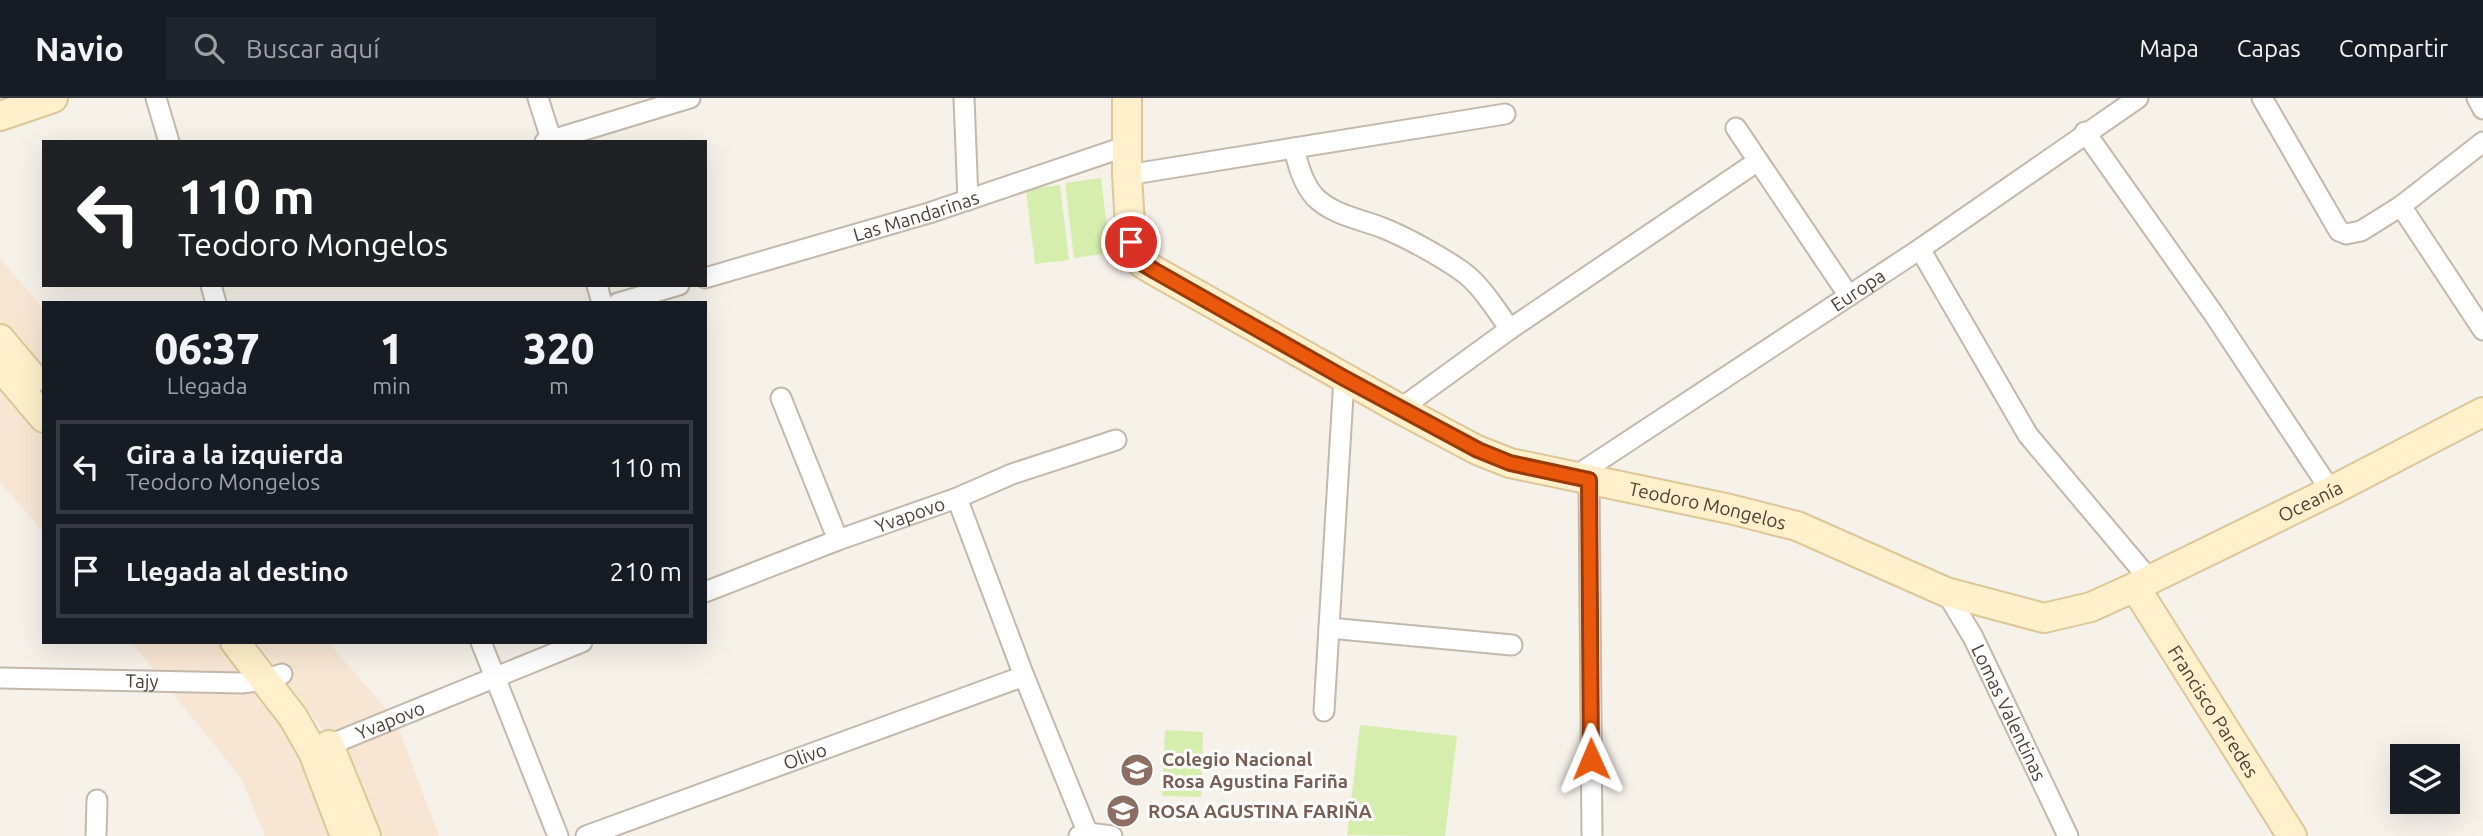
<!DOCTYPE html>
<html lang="es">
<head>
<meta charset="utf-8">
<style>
  :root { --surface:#171b24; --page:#20242c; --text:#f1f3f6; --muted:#9ea1a6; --line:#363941 }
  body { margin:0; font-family:Ubuntu,sans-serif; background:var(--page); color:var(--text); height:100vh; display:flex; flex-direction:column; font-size:26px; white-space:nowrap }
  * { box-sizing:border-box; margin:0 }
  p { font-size:23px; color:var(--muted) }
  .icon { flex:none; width:38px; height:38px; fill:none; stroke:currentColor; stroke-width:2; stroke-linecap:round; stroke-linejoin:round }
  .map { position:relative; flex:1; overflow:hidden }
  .sheet { position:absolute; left:42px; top:203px; width:665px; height:343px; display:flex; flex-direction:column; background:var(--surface); border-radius:0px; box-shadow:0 7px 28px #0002 }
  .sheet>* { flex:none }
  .banner { position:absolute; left:42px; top:42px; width:665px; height:147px; border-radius:0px; box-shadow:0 7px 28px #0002; background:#202124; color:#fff; overflow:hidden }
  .buttons { position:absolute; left:2390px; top:646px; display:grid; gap:14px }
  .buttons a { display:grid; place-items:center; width:70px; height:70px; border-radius:0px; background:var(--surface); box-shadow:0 7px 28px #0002; font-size:35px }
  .pin { position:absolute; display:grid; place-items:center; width:60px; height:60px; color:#fff; margin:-30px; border:4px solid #fff; border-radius:50%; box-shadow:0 2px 7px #0007 }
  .me { position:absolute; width:77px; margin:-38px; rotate:359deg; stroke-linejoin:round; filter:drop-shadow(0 0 5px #0008) }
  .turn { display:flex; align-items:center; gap:24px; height:147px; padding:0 21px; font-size:32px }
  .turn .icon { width:91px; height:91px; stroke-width:2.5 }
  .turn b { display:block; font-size:49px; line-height:60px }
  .eta { display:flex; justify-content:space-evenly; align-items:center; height:119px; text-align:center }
  .eta b { font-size:42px; font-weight:800; line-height:49px }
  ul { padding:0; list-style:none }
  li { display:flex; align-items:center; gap:21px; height:94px; margin:0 14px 10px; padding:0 7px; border:4px solid var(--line); border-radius:0px }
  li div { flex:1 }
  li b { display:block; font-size:26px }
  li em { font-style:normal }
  header { display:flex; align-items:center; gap:42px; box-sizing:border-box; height:98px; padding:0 35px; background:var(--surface); border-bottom:2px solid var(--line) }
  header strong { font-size:33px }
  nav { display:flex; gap:38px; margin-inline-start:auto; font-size:24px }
  .search { width:490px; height:63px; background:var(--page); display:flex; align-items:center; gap:18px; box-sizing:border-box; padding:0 24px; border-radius:0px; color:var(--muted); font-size:26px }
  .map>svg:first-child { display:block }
  .commercial { fill:#f9e6d2 }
  .green { fill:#d5eeae }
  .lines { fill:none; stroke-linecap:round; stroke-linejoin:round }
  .street-casing { stroke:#c3b8aa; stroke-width:23 }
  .secondary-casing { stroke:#dec696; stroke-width:32 }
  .street { stroke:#fff; stroke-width:19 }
  .secondary { stroke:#ffefca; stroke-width:28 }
  .route-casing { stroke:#983908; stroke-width:18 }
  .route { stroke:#ea580c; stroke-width:12 }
  .labels { text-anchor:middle; stroke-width:6; stroke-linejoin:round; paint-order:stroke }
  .street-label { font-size:19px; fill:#4b4136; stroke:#fff }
  .education-label { font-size:19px; font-weight:bold; fill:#785e54; stroke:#fff; text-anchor:start }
</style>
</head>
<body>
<header>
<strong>Navio</strong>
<div class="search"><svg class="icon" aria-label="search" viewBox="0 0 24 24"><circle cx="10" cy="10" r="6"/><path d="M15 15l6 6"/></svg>Buscar aquí</div>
<nav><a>Mapa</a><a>Capas</a><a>Compartir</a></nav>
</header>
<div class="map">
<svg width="2483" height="738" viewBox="0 0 2483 738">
  <rect width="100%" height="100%" fill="#f6f1e9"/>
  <!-- commercial -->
  <g class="commercial">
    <path d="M 0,160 L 44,212 L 44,288 L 0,236 Z"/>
    <path d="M 0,272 L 44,323 L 44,435 L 0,384 Z"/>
    <path d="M 131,544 L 230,544 L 292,625 L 337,738 L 265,738 L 241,680 Z"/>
    <path d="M 257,544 L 328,544 L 395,621 L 439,738 L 374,738 L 334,647 Z"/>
  </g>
  <!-- green -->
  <g class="green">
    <path d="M 1101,80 L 1110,155 L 1074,160 L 1065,85 Z"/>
    <path d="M 1060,87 L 1069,162 L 1035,166 L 1026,92 Z"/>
    <path d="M 1360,627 L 1457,638 L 1445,738 L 1347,737 Z"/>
    <path d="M 1165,632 L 1203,634 L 1201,699 L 1162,698 Z"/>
  </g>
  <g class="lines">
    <defs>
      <g id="street">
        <path d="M 156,0 L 169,44"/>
        <path d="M 538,0 L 552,44"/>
        <path d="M 964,0 L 968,102"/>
        <path d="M 2262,0 L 2339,133 L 2346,136 L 2361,133 L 2401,108 L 2483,44"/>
        <path d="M 2477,0 L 2483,11"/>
        <path d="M 1736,30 L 1849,198"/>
        <path d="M 2085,34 L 2213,215 L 2331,393"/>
        <path d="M 545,44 L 690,0"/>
        <path d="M 1294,50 C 1298,67 1303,86 1315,99 C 1333,117 1360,121 1383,130 C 1406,139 1442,159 1463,174 C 1482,188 1496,212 1510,231"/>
        <path d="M 1127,77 L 1505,16"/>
        <path d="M 2401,108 L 2483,232"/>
        <path d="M 1920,151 L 2028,337 L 2150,482"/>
        <path id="s1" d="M 705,180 L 929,115 L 1127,48"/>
        <path d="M 211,187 L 216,205"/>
        <path d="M 597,187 L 602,205"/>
        <path d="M 618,205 L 679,187"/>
        <path d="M 781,300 L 838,442"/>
        <path d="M 1400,311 L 1510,231 L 1758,63"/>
        <path id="s2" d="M 1574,379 L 1920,151 L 2138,0"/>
        <path d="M 1589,382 L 1592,738"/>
        <path d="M 957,400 L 1024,578 L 1089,738"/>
        <path id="s3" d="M 705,494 L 838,442 L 957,400 L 1012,376 L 1116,342"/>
        <path id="s4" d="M 1946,494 L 1973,539 L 2068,738"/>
        <path d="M 1329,530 L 1512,547"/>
        <path d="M 481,544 L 558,738"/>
        <path id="s5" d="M 0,580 L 242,585 L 265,582 L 282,576"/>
        <path d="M 1324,613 L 1344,280"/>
        <path id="s6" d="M 317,652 L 582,544"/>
        <path d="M 96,738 L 97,702"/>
        <path id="s7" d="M 586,738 L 1024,578"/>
        <path d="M 1079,738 L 1088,735 L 1112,738"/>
      </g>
      <g id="secondary">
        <path id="s8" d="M 1127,0 L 1127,77 L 1131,144 L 1142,165 L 1155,173 L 1400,311 L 1477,352 L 1510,365 L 1730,411 L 1797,428 L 1946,494 L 2044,520 L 2091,509 L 2135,489 L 2331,393 L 2483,314"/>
        <path d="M 0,18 L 53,0"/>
        <path d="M 0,241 L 33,280"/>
        <path d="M 0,268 L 44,320"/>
        <path id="s9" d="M 2135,489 L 2292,738"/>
        <path d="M 235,544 L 293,619 L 313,654 L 345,738"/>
        <path d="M 329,647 L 366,738"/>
      </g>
    </defs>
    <!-- street casing -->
    <use href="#street" class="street-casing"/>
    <!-- secondary casing -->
    <use href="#secondary" class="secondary-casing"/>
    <!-- street -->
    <use href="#street" class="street"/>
    <!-- secondary -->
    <use href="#secondary" class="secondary"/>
  </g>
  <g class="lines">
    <defs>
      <path id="route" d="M 1131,144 L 1142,165 L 1155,173 L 1344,280 L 1478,352 L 1510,365 L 1589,382 L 1591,661"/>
    </defs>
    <!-- route casing -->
    <use href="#route" class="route-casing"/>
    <!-- route -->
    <use href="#route" class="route"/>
  </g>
  <!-- icons -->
  <defs>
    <symbol id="school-disc" viewBox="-11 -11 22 22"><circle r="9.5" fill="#8d6e63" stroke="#fff"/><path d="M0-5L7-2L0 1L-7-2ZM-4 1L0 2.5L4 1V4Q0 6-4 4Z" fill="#fff"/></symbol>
  </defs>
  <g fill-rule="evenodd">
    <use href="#school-disc" x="1118" y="653" width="38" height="38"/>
    <use href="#school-disc" x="1104" y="694" width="38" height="38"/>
  </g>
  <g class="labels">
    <!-- street labels -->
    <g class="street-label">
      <text dy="7" stroke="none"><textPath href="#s1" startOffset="220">Las Mandarinas</textPath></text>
      <text dy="7" stroke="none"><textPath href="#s2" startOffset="340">Europa</textPath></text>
      <text dy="7" stroke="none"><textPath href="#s8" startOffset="1437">Oceanía</textPath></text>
      <text dy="7" stroke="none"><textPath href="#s8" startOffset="789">Teodoro Mongelos</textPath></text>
      <text dy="7" stroke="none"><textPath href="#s3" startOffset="219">Yvapovo</textPath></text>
      <text dy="7" stroke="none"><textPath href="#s5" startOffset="142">Tajy</textPath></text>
      <text dy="7" stroke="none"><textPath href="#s9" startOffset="147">Francisco Paredes</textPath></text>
      <text dy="7" stroke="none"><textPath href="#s4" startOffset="136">Lomas Valentinas</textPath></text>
      <text dy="7" stroke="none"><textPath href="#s6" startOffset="79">Yvapovo</textPath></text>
      <text dy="7" stroke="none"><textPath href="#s7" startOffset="233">Olivo</textPath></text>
    </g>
    <!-- education labels -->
    <g class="education-label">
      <text x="1162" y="668">Colegio Nacional<tspan x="1162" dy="22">Rosa Agustina Fariña</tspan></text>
      <text x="1148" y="720">ROSA AGUSTINA FARIÑA</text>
    </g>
  </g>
</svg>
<div class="buttons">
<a><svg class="icon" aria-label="layers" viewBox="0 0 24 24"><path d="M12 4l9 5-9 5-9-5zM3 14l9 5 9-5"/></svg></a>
</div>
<div class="pin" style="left:1131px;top:144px;background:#d93025"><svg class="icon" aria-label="arrive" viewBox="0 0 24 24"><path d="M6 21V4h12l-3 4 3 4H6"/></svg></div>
<svg class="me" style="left:1591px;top:661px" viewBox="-20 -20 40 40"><path d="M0-17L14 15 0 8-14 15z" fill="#ea580c" stroke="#fff" stroke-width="4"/></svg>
<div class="banner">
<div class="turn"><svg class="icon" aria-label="left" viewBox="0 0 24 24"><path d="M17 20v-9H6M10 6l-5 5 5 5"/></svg><div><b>110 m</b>Teodoro Mongelos</div></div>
</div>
<section class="sheet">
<div class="eta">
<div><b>06:37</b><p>Llegada</p></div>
<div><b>1</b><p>min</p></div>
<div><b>320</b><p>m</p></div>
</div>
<ul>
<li><svg class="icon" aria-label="left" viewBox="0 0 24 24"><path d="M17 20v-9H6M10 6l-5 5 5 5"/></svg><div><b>Gira a la izquierda</b><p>Teodoro Mongelos</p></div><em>110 m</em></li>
<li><svg class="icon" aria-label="arrive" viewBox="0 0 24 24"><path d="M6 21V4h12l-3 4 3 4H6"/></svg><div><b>Llegada al destino</b></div><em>210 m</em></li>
</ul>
</section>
</div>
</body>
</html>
